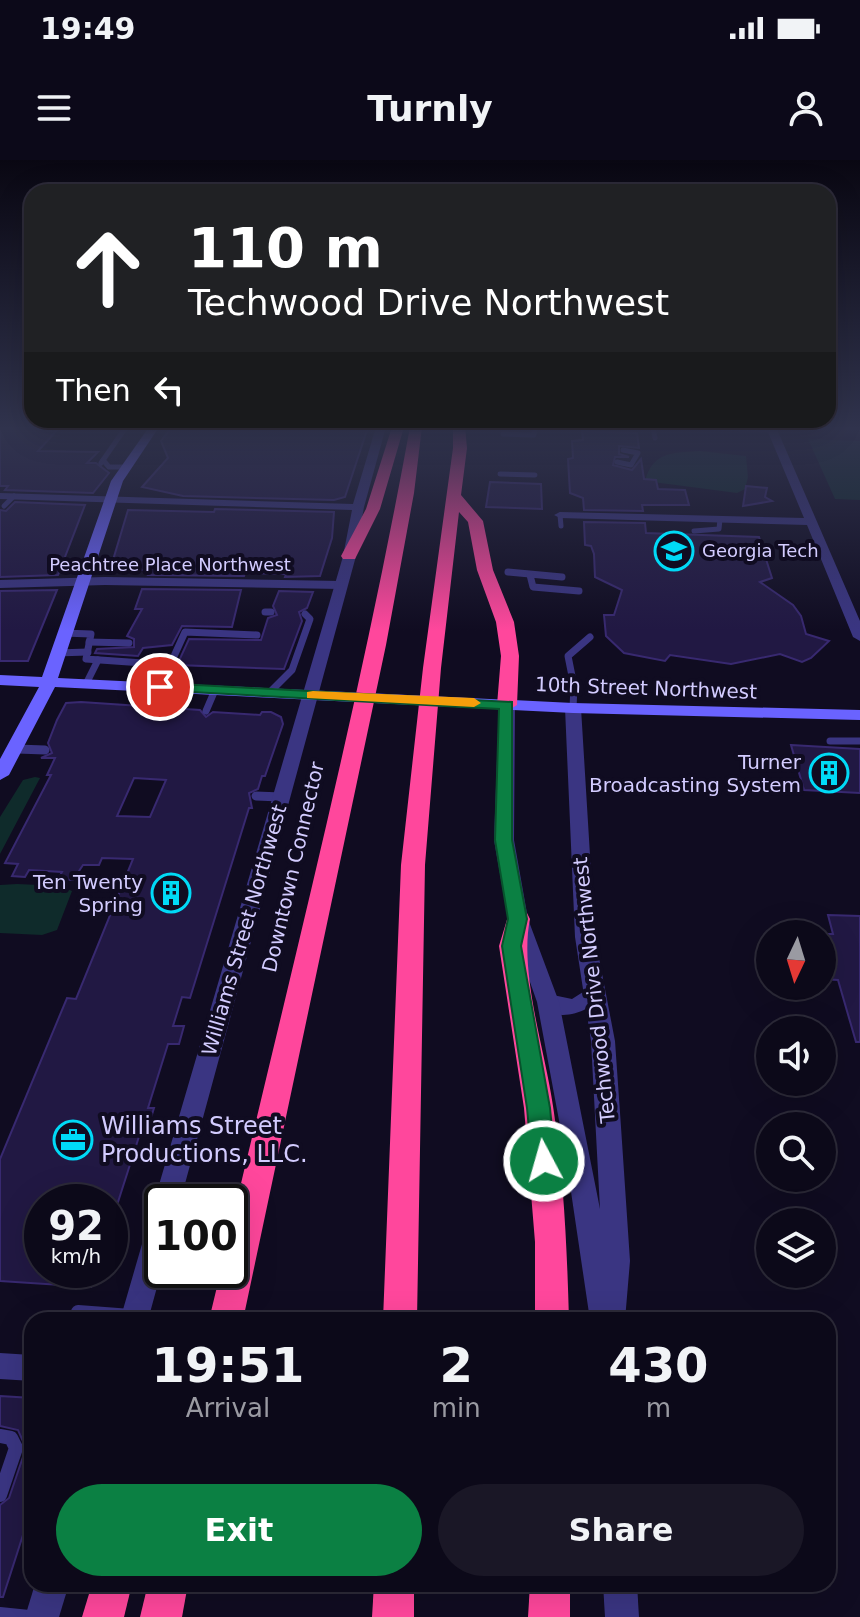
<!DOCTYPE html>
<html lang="en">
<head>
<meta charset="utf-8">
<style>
  :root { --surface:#0c0919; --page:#1a1726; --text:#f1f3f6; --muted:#9a9aa2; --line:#2c2a38; --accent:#0b8043 }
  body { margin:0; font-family:"DejaVu Sans",sans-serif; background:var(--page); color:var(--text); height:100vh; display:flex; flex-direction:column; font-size:30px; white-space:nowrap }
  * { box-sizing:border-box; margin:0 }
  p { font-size:26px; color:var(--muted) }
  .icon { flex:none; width:44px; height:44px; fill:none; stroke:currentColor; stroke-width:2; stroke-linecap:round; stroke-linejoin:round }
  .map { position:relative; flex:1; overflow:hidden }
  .details { position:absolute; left:24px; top:1152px; width:812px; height:280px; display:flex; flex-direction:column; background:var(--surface); border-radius:24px; box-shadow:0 8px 32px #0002,0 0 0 2px var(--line) }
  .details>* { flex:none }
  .hud { position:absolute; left:24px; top:24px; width:812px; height:244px; border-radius:24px; box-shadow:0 8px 32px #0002,0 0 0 2px var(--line); background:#202124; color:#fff; overflow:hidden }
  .needle { width:52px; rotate:184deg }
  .buttons { position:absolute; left:756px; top:760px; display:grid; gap:16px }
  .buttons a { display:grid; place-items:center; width:80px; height:80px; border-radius:50%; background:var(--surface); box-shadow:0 8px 32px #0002,0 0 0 2px var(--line); font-size:40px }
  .speed { position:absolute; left:24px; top:1024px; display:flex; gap:16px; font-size:40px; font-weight:700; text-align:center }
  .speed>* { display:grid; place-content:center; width:104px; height:104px; border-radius:50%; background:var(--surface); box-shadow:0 8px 32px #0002,0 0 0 2px var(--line); line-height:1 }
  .speed small { font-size:20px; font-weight:400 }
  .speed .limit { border:4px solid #111; border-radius:12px; background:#fff; color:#111 }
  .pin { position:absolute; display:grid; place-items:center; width:68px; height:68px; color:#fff; margin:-34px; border:4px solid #fff; border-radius:50%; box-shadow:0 2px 8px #0007 }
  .me { position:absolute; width:88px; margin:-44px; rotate:354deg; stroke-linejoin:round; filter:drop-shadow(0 0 6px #0008) }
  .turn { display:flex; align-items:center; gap:28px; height:168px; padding:0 32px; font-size:36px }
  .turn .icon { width:104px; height:104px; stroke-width:2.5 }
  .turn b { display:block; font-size:56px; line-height:68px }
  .then { display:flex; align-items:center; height:76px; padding:0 32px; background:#0003; gap:16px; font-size:30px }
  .eta { display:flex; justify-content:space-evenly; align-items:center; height:136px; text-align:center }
  .eta b { font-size:48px; font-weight:700; line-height:56px }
  .primary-button { display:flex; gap:16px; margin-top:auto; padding:16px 32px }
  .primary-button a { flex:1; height:92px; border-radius:48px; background:var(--accent); color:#fff; font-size:32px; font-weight:700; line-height:92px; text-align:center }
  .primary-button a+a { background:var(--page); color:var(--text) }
  .status { display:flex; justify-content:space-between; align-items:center; height:56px; padding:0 40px; background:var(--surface); direction:ltr }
  .status svg { height:22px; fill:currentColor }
  header { display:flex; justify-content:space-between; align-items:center; height:104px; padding:0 32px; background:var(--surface); font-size:36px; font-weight:700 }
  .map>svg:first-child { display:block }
  .green { fill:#0f2b2b }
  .building { fill:#211843; stroke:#382970; stroke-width:2; fill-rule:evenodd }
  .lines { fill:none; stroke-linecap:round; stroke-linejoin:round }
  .service-far3 { stroke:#3a3582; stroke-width:5 }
  .service-far2 { stroke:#3a3582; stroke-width:7 }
  .service-far1 { stroke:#3a3582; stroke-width:9 }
  .service { stroke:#3a3582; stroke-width:14 }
  .minor { fill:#3a3582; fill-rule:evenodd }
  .tertiary { fill:#3a3582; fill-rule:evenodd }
  .secondary { fill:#6a63ff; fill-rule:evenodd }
  .motorway { fill:#ff479c; fill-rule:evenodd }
  .route { fill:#0b8043; stroke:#07532c; stroke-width:2 }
  .slow { fill:#f59e0b }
  .labels { text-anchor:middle; stroke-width:8; stroke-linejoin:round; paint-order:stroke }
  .far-poi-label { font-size:18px; fill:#d3ccff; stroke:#100c21; text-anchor:start }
  .far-street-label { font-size:18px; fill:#d3ccff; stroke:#100c21 }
  .street-label { font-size:20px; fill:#d3ccff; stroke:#100c21 }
  .poi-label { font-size:20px; fill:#d3ccff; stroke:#100c21; text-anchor:end }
  .near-poi-label { font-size:24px; fill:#d3ccff; stroke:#100c21; text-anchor:start }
</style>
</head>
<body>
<div class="status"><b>19:49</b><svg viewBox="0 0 49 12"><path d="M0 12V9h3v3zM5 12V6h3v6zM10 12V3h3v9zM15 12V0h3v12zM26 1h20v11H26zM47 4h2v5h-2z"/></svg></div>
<header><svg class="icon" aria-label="menu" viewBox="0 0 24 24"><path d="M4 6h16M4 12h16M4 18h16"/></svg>Turnly<svg class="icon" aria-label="person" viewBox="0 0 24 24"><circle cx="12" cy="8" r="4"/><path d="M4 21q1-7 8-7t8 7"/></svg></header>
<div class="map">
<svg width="860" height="1457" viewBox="0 0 860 1457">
  <rect width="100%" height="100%" fill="#100c21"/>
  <!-- green -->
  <g class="green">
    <path d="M 808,279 L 860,281 L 860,340 L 835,339 Z"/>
    <path d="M 700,291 L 746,296 L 748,317 L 745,329 L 737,333 L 645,321 C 653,291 673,293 700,291 Z"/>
    <path d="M 35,617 L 40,618 L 0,694 L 0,657 L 23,620 Z"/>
    <path d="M 17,724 L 60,726 L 72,731 L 57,770 L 42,775 L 0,773 L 0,725 Z"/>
  </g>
  <!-- building -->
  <g class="building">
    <path d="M 0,267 L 60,267 L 38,291 L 98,292 L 87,303 L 96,303 L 109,313 L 93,333 L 5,330 L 8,326 L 0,326 Z"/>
    <path d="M 172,267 L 368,267 L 345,337 L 334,340 L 183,336 L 142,327 L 168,298 L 161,281 Z"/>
    <path d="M 582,271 L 637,273 L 639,288 L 619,286 L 619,294 L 629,297 L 615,297 L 613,305 L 632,310 L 641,299 L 644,319 L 656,320 L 658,329 L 685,330 L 689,345 L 642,345 L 643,351 L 584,350 L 583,338 L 570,333 L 568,299 L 573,298 L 572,281 L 583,280 Z"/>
    <path d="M 490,322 L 541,324 L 542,349 L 486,347 Z"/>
    <path d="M 746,326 L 767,328 L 765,337 L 772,341 L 743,346 Z"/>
    <path d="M 15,342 L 85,345 L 58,415 L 0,417 L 0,350 L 6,351 Z"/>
    <path d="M 215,349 L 334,352 L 332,378 L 320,416 L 285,417 L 286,414 L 245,413 L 244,416 L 148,415 L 150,410 L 110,410 L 128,350 L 214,352 Z"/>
    <path d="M 584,362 L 645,363 L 646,373 L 759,377 L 772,418 L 760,422 L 793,445 L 801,456 L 806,474 L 829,481 L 811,498 L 802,502 L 780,494 L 731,504 L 670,495 L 665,501 L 624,493 L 606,476 L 604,455 L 614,455 L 622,430 L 595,417 L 594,394 L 591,386 L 585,385 Z"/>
    <path d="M 142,429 L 241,430 L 232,467 L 182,466 L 172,485 L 143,488 L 138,496 L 95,493 L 97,489 L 134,487 L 134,479 L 127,476 L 142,449 L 135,449 Z"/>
    <path d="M 57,430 L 28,501 L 0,501 L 0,431 Z"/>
    <path d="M 279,431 L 313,432 L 307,448 L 299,452 L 302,461 L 284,509 L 177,505 L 189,479 L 261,480 L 268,458 L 277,455 L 273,446 Z"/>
    <path d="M 81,542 L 200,550 L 206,557 L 213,552 L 260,555 L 262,552 L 271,552 L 281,557 L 283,564 L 265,616 L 262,616 L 258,629 L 249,633 L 252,648 L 249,648 L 190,838 L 182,837 L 173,866 L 184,866 L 179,884 L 168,884 L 148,948 L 154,948 L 150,961 L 144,961 L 118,1042 L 42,1042 L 42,1110 L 96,1110 L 91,1127 L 0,1121 L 0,999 L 67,838 L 76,839 L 133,699 L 102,698 L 99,705 L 83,705 L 73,720 L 58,719 L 62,712 L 29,710 L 25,717 L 12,716 L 18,704 L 5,703 L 51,615 L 47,615 L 55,598 L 41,598 L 52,593 L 48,583 L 57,560 L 66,543 ZM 134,618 L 166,620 L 150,657 L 117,656 Z"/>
    <path d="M 791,585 L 860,589 L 860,633 L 804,630 Z"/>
    <path d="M 828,755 L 860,756 L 860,882 L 856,882 L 838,820 L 822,819 L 822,803 L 836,804 L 827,774 L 833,774 Z"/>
    <path d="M 0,1236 L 32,1238 L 32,1347 L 3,1437 L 0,1437 L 0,1345 L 9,1338 L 26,1288 L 18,1270 L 0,1266 Z"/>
  </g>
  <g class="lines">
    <!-- service-far3 -->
    <g class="service-far3">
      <path d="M 653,267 L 655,278"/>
      <path d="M 503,274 L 534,275 L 535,267"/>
      <path d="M 103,300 L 109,307 L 124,307"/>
      <path d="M 617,302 L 631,305 L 638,293 L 623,290"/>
      <path d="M 101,303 L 126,267"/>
      <path d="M 500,314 L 535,315"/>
      <path d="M 4,346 L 14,336"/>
      <path d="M 560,355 L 561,366"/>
      <path d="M 694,371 L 719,369 L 720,359"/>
    </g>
    <!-- service-far2 -->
    <g class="service-far2">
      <path d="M 508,412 L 562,417"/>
      <path d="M 530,415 L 533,427 L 579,431"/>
      <path d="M 265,452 L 271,452"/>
      <path d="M 63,473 L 91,474 L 86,499 L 143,503 L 133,526"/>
      <path d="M 89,482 L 129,483"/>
      <path d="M 56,493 L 88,492"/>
      <path d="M 86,524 L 98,500"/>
      <path d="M 160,527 L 185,472 L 257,475"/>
      <path d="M 269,533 L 292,510 L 310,459 L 305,454"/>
      <path d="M 573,548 L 574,526 L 568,496 L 590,477"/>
      <path d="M 206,551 L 215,530"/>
      <path d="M 830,581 L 860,581"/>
    </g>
    <!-- service-far1 -->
    <g class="service-far1">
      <path d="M 17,589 L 45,590"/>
      <path d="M 256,636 L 281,637"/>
    </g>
    <!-- service -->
    <g class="service">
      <path d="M 78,1152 L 131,1156"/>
      <path d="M 0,1276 L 11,1278 L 16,1288 L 0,1335"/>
      <path d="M 0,1454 L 29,1457"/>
    </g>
    <!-- minor -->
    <g class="minor">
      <path d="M 376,267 L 386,267 L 364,347 L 355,396 L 349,400 L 343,396 L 352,350 L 0,339 L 0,333 L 353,344 Z"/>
      <path d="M 691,267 L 776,267 L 860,461 L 860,481 L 853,477 L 807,365 L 560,358 L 554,355 L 560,352 L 804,358 L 768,272 L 696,270 Z"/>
      <path d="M 105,417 L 341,421 L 347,425 L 341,429 L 105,425 L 0,428 L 0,420 Z"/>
      <path d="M 594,825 L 601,828 L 604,833 C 592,853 553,866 538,842 L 541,837 L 548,834 L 572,839 Z"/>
      <path d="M 0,1193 L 32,1195 L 32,1221 L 0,1219 Z"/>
    </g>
    <!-- tertiary -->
    <g class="tertiary">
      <path d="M 344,393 L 356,396 L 180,1042 L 162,1042 L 162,1109 L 148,1160 L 120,1160 L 149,1060 L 153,1051 L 157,1050 L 154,1042 Z"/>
      <path d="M 507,540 L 515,545 L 514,680 L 528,759 L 559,842 L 600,1049 L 591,881 L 575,777 L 565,548 L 573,543 L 581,548 L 595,777 L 615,881 L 621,967 L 630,1101 L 625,1160 L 590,1160 L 566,998 L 537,842 L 508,759 L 494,680 L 499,545 Z"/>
      <path d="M 35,1424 L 69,1424 L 59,1457 L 25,1457 Z"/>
      <path d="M 603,1424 L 637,1424 L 639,1457 L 605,1457 Z"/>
    </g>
    <!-- secondary -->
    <path class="secondary" d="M 149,267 L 159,267 L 123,321 L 58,518 L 573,543 L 860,550 L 860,560 L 573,553 L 55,527 L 9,615 L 0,620 L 0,599 L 39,527 L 0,525 L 0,515 L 42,517 L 111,321 Z"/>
    <!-- motorway -->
    <g class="motorway">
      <path d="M 392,267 L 404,267 L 380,349 L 355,399 L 343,399 L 341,396 L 366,349 Z"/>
      <path d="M 410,267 L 422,267 L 414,333 L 386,485 L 243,1160 L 209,1160 L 221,1110 L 230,1110 L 230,1070 C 293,803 361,537 410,267 Z"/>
      <path d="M 453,267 L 465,267 L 467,288 L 461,335 L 483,361 L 493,410 L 514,462 L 519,496 L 517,545 L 507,551 L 497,545 L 501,496 L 496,462 L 477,410 L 468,362 L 459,352 L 441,508 L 425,705 L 417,1160 L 383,1160 L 401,705 L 423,508 L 453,288 Z"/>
      <path d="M 518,750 L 527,753 L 530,759 C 519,813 545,890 553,946 C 564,1017 567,1089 569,1160 L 535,1160 L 535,1082 L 524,948 L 499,786 L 509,753 Z"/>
      <path d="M 92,1424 L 132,1424 L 124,1457 L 82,1457 Z"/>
      <path d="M 148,1424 L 188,1424 L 182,1457 L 140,1457 Z"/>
      <path d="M 374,1424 L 414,1424 L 414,1457 L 372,1457 Z"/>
      <path d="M 530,1424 L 570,1424 L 570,1457 L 528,1457 Z"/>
    </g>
  </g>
  <!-- sky -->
  <linearGradient id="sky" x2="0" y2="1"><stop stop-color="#090712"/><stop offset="0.57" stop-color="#31344e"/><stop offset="1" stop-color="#31344e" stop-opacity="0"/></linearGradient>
  <rect width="860" height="471" fill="url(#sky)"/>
  <!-- route -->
  <path class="route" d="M 160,523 L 512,542 L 512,680 L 527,759 L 521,786 L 550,948 L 555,1001 L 552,1009 L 544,1011 L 536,1009 L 532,1001 L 527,948 L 502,786 L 508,759 L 495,680 L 499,549 L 155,530 L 153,527 Z"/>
  <!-- slow -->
  <path class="slow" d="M 313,531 L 474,538 L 481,543 L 474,547 L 307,538 L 307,532 Z"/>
  <!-- icons -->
  <defs>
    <symbol id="university-ring" viewBox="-11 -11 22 22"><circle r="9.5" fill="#100c21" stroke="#00daf7" stroke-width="1.5"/><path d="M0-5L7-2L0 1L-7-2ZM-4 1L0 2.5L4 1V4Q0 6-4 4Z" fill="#00daf7"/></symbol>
    <symbol id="building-ring" viewBox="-11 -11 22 22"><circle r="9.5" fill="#100c21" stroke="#00daf7" stroke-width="1.5"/><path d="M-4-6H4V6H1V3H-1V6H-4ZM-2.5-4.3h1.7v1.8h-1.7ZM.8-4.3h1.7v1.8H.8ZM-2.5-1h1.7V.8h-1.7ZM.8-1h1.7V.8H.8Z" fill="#00daf7"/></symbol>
    <symbol id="office-ring" viewBox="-11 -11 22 22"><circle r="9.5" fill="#100c21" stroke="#00daf7" stroke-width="1.5"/><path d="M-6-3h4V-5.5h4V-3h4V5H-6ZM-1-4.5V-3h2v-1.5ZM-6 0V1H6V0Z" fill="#00daf7"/></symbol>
  </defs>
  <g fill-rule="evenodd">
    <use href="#university-ring" x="652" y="369" width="44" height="44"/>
    <use href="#building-ring" x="807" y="591" width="44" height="44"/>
    <use href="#building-ring" x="149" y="711" width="44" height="44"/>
    <use href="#office-ring" x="51" y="958" width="44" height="44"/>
  </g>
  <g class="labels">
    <!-- far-poi labels -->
    <g class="far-poi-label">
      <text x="702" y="397">Georgia Tech</text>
    </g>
    <!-- far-street labels -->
    <g class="far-street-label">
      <text x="170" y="411">Peachtree Place Northwest</text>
    </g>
    <!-- street labels -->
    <g class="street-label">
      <text transform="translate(646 528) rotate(2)" y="7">10th Street Northwest</text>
      <text transform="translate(293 707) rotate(-77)" y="7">Downtown Connector</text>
      <text transform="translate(244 770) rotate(-74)" y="7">Williams Street Northwest</text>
      <text transform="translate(594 830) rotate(-96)" y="7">Techwood Drive Northwest</text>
    </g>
    <!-- poi labels -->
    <g class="poi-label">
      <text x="801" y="609">Turner<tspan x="801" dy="23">Broadcasting System</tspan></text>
      <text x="143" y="729">Ten Twenty<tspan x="143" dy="23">Spring</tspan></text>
    </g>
    <!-- near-poi labels -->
    <g class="near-poi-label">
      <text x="101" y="974">Williams Street<tspan x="101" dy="28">Productions, LLC.</tspan></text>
    </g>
  </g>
</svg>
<div class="buttons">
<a><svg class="needle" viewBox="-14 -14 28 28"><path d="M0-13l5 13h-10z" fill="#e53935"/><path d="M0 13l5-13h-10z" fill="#9a9aa2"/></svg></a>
<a><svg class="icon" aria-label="sound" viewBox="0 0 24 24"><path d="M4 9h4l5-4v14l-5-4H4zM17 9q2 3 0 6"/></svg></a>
<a><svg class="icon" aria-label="search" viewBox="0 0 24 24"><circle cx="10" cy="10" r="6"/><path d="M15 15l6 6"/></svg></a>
<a><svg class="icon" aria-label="layers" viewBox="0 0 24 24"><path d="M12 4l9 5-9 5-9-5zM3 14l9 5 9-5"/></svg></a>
</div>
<div class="speed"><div>92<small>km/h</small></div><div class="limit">100</div></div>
<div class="pin" style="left:160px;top:527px;background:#d93025"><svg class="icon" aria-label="arrive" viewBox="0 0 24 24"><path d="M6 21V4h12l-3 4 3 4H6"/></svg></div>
<svg class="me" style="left:544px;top:1001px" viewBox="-20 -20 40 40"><circle r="17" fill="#0b8043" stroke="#fff" stroke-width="3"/><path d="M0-11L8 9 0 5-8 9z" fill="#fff"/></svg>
<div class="hud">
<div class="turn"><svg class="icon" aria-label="ahead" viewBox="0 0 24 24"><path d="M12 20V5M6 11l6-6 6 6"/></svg><div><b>110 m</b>Techwood Drive Northwest</div></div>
<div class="then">Then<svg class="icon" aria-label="left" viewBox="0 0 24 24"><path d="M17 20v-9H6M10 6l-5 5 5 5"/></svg></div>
</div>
<section class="details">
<div class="eta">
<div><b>19:51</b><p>Arrival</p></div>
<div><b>2</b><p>min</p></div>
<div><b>430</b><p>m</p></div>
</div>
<div class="primary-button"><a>Exit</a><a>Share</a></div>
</section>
</div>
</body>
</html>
